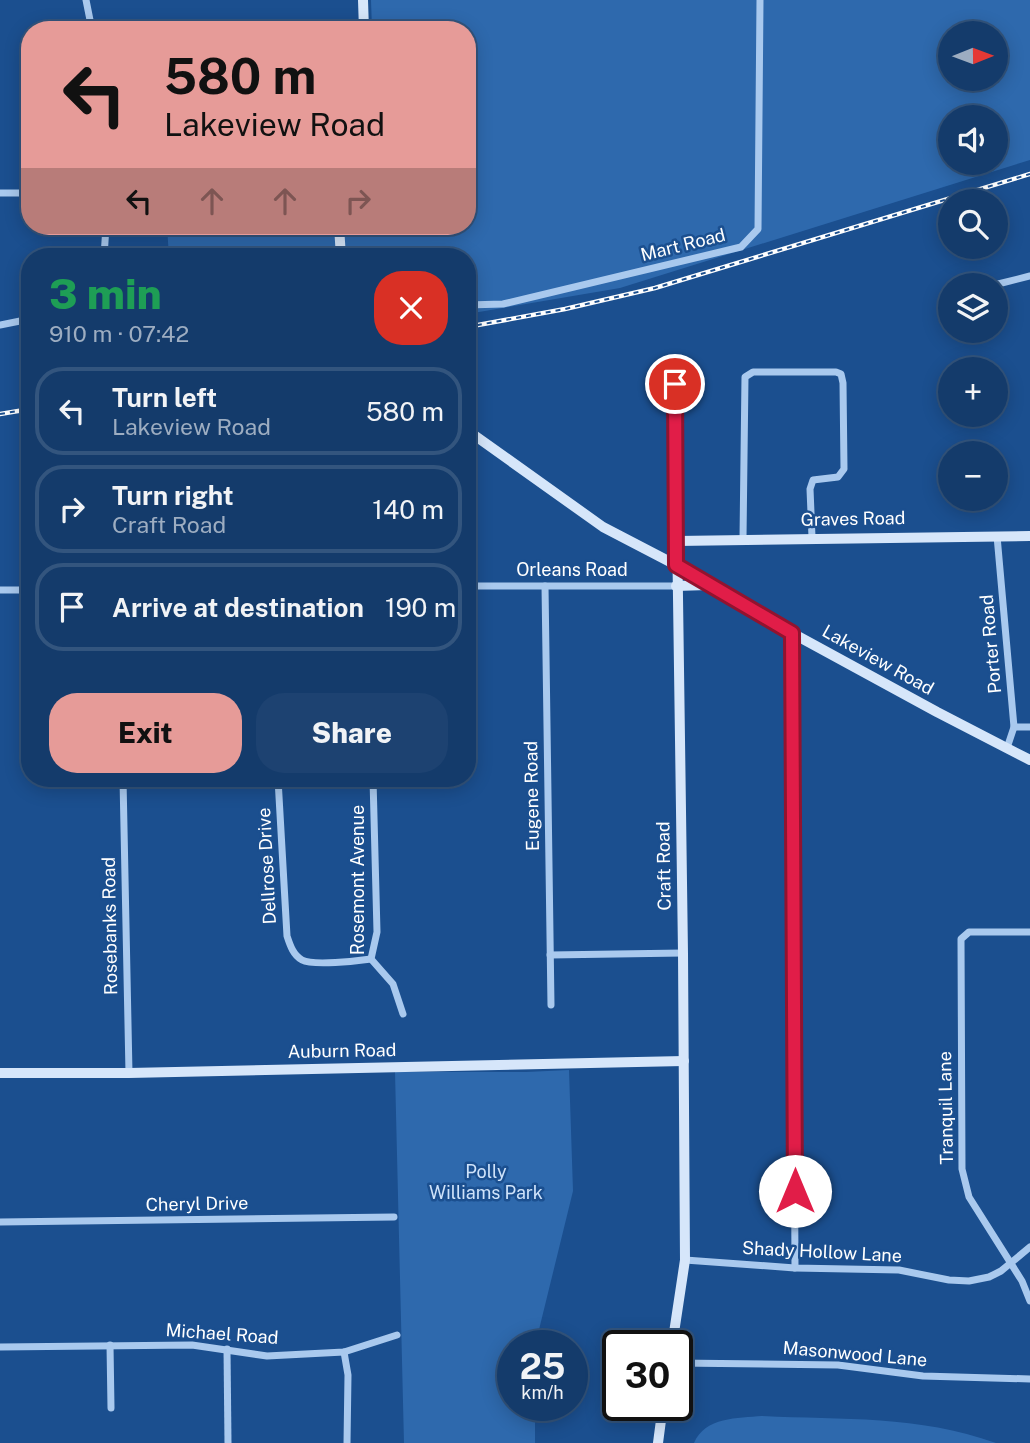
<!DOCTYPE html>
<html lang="en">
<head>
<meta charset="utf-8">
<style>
  :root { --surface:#143b6b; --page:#1d4271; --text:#f1f3f6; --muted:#9dadc1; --line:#33557e; --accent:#e69b98 }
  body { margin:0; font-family:"Public Sans",sans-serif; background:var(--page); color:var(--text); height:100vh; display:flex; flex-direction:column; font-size:26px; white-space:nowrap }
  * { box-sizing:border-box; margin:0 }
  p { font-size:23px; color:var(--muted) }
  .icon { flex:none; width:38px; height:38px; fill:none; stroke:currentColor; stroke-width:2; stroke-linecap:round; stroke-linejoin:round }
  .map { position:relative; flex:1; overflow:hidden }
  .sheet { position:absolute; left:21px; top:248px; width:455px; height:539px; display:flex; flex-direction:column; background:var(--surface); border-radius:28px; box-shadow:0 4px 18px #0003,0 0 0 2px var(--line) }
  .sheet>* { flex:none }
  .banner { position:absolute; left:21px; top:21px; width:455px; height:214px; border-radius:28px; box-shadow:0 4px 18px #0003,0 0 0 2px var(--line); background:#e69b98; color:#111; overflow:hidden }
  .needle { width:46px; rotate:89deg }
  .fabs { position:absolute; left:938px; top:21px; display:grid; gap:14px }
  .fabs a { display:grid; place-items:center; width:70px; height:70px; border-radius:50%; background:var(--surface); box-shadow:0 4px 18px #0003,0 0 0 2px var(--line); font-size:35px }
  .speed { position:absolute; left:497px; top:1330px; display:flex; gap:14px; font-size:35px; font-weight:700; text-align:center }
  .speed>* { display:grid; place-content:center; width:91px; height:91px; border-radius:50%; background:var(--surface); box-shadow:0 4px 18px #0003,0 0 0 2px var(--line); line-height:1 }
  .speed small { font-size:18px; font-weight:400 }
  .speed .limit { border:4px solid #111; border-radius:10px; background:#fff; color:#111 }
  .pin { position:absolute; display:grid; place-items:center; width:60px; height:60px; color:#fff; margin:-30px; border:4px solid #fff; border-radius:50%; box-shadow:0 2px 7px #0007 }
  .me { position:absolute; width:77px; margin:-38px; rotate:0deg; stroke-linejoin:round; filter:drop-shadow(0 0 5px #0008) }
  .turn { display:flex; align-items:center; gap:24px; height:147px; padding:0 28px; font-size:32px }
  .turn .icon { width:91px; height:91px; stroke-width:2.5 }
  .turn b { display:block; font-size:49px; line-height:60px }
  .lanes { display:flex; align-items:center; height:66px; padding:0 28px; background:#0003; justify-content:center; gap:35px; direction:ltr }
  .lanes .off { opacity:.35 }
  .round { display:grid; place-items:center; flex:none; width:74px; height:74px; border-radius:28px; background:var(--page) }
  .summary { display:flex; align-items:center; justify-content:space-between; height:119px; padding:0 28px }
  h1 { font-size:42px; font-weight:800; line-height:52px; color:#1e9e55 }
  .cta { display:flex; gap:14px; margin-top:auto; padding:14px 28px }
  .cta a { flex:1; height:80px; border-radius:28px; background:var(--accent); color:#111; font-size:28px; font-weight:800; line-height:80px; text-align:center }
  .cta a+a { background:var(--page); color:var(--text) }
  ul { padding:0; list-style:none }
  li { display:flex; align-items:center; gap:21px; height:88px; margin:0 14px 10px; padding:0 14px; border:4px solid var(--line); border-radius:28px }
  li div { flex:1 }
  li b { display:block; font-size:26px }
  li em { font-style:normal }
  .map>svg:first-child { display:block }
  .green { fill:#2e69ad; fill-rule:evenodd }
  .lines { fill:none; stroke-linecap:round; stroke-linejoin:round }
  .street { stroke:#a9c9ee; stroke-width:7 }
  .secondary { stroke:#d6e6fa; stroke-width:10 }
  .rail-casing { stroke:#fff; stroke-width:4.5 }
  .rail { stroke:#1b4f8f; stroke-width:2; stroke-dasharray:5; stroke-linecap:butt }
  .route-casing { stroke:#92132f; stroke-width:18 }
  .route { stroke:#e11d48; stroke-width:12 }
  .labels { text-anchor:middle; stroke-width:5; stroke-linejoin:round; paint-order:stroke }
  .street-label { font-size:18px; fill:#fff; stroke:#1b4f8f }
  .park-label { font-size:18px; fill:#cfe3fa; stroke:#1b4f8f }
</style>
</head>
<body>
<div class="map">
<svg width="1030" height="1443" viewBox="0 0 1030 1443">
  <rect width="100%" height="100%" fill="#1b4f8f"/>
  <!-- green -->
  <g class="green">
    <path d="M 371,0 L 1030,0 L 1030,160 L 620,288 L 467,314 L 467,257 L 169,257 L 167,226 L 467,226 L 467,30 L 372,30 ZM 950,33 L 996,33 L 996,79 L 950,79 ZM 950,117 L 996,117 L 996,163 L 950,163 Z"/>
    <path d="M 569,1070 L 573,1191 L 535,1346 L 513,1346 L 513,1405 L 535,1405 L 535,1443 L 404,1443 L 395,1072 L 526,1072 Z"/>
    <path d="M 762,1416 C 843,1420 918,1415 996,1443 L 694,1443 C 705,1417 738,1418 762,1416 Z"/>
  </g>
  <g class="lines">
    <!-- street -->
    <g class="street">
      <path d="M 86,0 L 92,30"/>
      <path d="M 0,193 L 30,193"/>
      <path d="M 340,254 L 373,257"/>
      <path d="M 104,257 L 106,226"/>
      <path d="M 994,285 L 1030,276"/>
      <path d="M 467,305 L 503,304 L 741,247 L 758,229 L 760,0"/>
      <path d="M 0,325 L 30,319"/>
      <path d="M 997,536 L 1014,727 L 1007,748"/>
      <path d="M 743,538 L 745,377 L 753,372 L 836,372 L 841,374 L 843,383 L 844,469 L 838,477 L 813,480 L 810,489 L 812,537"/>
      <path d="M 467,586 L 676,586"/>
      <path d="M 545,586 L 551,1005"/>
      <path d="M 0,590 L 30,590"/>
      <path d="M 792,633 L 795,1268"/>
      <path d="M 1014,727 L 1030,727"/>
      <path d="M 123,779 L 129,1073"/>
      <path d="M 278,779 L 287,936 C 290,945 293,955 302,960 C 313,966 357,961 371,959"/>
      <path d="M 373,779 L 377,932 L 371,959 L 393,984 L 403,1014"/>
      <path d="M 1030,932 L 969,932 L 961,939 L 962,1169 L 969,1197 L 1022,1281 L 1030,1301"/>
      <path d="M 550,955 L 683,953"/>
      <path d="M 0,1222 L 394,1217"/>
      <path d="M 685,1260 L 795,1268 L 899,1270 L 949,1280 L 969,1281 L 989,1277 L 1001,1271 L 1030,1247"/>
      <path d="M 110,1345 L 111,1408"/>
      <path d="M 0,1347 L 192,1345 L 267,1356 L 344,1352 L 397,1335"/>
      <path d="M 227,1349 L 228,1443"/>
      <path d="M 344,1352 L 348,1375 L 347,1443"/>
      <path d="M 677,1363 L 838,1365 L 923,1376 L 1030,1379"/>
    </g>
    <!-- secondary -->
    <g class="secondary">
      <path d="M 363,0 L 364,30"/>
      <path d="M 339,226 L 341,257"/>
      <path d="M 467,430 L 603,527 L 676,565 L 792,633 L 937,712 L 1030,760"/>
      <path d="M 677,541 L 1030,536"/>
      <path d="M 676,586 L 708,585"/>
      <path d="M 0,1073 L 129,1073 L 684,1061"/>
      <path d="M 672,1346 L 685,1260 L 683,953 L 675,384"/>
      <path d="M 658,1443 L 663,1405"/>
    </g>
    <defs>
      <g id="rail">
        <path d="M 467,327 L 565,309 L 655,288 L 1030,174"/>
        <path d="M 0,414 L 30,409"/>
      </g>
    </defs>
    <!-- rail casing -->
    <use href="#rail" class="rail-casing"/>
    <!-- rail -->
    <use href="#rail" class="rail"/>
  </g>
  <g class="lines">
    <defs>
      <path id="route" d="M 675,384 L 676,565 L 792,633 L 795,1191"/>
    </defs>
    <!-- route casing -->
    <use href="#route" class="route-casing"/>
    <!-- route -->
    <use href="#route" class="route"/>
  </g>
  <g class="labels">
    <!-- street labels -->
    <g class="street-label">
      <text transform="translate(683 245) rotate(-14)" y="6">Mart Road</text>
      <text transform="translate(853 519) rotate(-1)" y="6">Graves Road</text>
      <text x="572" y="576">Orleans Road</text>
      <text transform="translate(991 644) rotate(-95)" y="6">Porter Road</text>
      <text transform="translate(878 660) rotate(29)" y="6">Lakeview Road</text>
      <text transform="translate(532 796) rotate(-91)" y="6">Eugene Road</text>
      <text transform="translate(267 866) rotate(-93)" y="6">Dellrose Drive</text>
      <text transform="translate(664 866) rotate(-91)" y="6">Craft Road</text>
      <text transform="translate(358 880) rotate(-90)" y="6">Rosemont Avenue</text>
      <text transform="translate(110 926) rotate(-91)" y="6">Rosebanks Road</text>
      <text transform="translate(342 1051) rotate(-1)" y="6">Auburn Road</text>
      <text transform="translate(946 1108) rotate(-91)" y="6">Tranquil Lane</text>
      <text transform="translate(197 1204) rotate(-1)" y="6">Cheryl Drive</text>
      <text transform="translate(822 1252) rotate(3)" y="6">Shady Hollow Lane</text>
      <text transform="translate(222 1334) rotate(4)" y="6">Michael Road</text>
      <text transform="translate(855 1354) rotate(5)" y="6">Masonwood Lane</text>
    </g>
    <!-- park labels -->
    <g class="park-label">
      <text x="486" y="1178">Polly<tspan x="486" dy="21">Williams Park</tspan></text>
    </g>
  </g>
</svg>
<div class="fabs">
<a><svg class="needle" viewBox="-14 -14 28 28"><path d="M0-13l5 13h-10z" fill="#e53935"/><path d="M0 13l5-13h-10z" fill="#9dadc1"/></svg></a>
<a><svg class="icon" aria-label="sound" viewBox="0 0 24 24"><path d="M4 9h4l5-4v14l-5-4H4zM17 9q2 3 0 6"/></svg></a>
<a><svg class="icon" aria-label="search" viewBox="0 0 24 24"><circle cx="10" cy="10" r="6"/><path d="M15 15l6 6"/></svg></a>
<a><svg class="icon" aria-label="layers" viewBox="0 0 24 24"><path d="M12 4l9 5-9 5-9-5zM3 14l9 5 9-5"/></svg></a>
<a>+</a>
<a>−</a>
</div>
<div class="speed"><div>25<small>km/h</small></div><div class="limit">30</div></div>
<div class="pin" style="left:675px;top:384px;background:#d93025"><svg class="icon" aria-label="arrive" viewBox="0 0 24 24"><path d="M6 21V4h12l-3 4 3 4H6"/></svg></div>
<svg class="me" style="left:795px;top:1191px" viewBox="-20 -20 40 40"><circle r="19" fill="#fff"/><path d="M0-13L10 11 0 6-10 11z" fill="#e11d48"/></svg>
<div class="banner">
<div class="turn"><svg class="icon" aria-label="left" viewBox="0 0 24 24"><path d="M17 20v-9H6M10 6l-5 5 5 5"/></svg><div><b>580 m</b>Lakeview Road</div></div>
<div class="lanes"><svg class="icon" aria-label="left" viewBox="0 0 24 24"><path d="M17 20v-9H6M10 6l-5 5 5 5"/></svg><svg class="icon off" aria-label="ahead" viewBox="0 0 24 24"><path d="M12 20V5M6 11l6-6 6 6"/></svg><svg class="icon off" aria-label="ahead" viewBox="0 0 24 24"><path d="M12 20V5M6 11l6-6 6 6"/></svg><svg class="icon off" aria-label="right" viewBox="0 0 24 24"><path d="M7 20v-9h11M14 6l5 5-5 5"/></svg></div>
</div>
<section class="sheet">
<div class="summary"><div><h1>3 min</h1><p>910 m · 07:42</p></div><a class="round" style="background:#d93025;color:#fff"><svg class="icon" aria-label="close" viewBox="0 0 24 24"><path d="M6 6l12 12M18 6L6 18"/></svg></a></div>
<ul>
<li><svg class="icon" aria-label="left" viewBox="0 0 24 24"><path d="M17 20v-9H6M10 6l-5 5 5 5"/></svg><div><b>Turn left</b><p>Lakeview Road</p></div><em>580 m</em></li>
<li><svg class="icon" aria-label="right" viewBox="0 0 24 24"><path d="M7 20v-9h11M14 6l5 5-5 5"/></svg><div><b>Turn right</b><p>Craft Road</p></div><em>140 m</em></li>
<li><svg class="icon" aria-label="arrive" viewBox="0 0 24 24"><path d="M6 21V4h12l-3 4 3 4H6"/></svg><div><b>Arrive at destination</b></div><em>190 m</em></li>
</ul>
<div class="cta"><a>Exit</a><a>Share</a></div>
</section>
</div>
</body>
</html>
